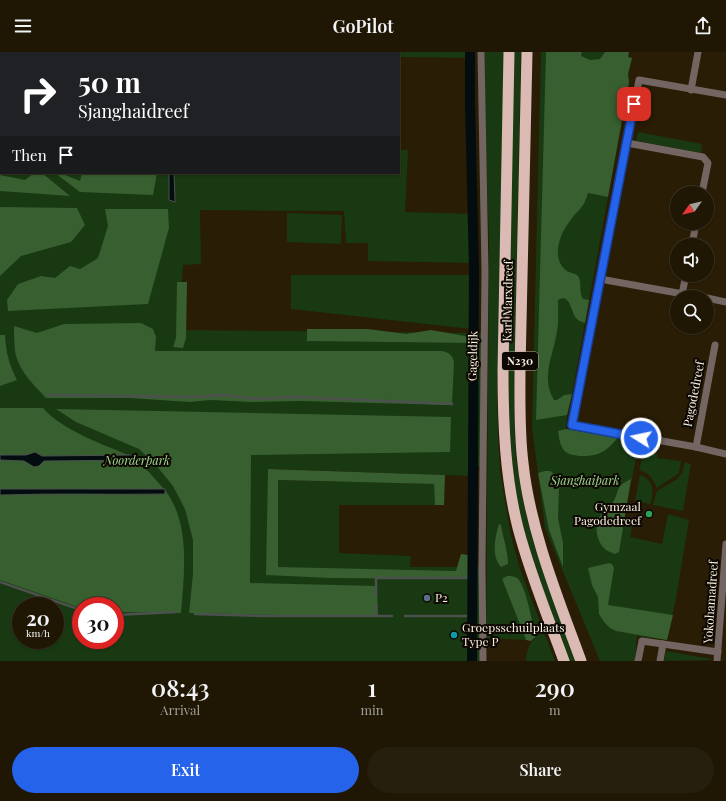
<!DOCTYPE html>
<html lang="en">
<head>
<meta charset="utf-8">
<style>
  :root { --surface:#1f1604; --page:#271f0e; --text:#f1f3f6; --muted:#a19f9a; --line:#3c3526; --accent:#2563eb }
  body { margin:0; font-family:"Playfair Display",serif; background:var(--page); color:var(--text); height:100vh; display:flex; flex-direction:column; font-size:15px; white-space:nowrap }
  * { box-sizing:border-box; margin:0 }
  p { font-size:13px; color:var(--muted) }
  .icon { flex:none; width:22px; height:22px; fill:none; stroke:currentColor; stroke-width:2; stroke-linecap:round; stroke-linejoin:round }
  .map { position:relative; height:609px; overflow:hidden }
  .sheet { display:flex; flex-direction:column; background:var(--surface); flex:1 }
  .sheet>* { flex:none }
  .banner { position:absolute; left:0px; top:0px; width:400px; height:122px; box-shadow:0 1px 3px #0004,0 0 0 1px var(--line); background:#202124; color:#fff; overflow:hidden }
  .needle { width:26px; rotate:236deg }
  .tools { position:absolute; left:670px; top:134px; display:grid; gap:8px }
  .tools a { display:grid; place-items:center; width:44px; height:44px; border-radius:50%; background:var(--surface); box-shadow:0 1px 3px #0004,0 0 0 1px var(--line); font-size:20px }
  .speed { position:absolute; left:12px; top:545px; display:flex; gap:8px; font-size:20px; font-weight:700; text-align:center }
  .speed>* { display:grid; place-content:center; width:52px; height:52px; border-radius:50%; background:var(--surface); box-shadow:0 1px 3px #0004,0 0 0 1px var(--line); line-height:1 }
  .speed small { font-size:10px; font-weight:400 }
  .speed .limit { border:6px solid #d22; background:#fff; color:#111 }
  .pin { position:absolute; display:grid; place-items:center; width:34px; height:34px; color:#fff; margin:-17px; border-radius:8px; box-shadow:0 2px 6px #0006 }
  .me { position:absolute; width:44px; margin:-22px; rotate:280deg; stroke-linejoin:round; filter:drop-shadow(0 0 3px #0008) }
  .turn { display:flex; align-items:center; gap:14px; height:84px; padding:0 12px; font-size:18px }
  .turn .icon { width:52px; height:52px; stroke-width:2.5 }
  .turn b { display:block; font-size:28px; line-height:34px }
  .then { display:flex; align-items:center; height:38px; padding:0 12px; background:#0003; gap:8px; font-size:15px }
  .eta { display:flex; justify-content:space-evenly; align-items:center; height:68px; text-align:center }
  .eta b { font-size:24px; font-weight:600; line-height:28px }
  .cta { display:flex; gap:8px; margin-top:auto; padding:8px 12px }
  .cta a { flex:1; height:46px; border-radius:24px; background:var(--accent); color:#fff; font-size:16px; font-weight:600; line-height:46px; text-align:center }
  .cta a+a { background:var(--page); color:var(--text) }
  header { display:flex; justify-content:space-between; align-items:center; height:52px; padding:0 12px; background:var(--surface); font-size:18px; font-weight:600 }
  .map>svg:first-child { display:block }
  .green { fill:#183912; fill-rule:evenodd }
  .forest { fill:#375f30 }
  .water { fill:#030d0f; stroke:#4d514e }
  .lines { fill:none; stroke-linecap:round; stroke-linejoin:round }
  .stream { stroke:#4d514e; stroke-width:2.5 }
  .canal { stroke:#030d0f; stroke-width:10 }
  .minor { stroke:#736561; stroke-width:7 }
  .trunk { stroke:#dabab2; stroke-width:11 }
  .route-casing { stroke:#184099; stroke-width:10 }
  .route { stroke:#2563eb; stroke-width:7 }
  .leisure-dot { fill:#2e9e5b; stroke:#0d0802; stroke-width:1.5 }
  .service-dot { fill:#5c6f8a; stroke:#0d0802; stroke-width:1.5 }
  .culture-dot { fill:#0f9aa8; stroke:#0d0802; stroke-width:1.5 }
  .labels { text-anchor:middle; stroke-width:4; stroke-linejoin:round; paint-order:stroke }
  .shield { fill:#0d0802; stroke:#b2ab9f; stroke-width:1 }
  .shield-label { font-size:11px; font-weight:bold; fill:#f9f1e2 }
  .street-label { font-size:12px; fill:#f9f1e2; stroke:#0d0802 }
  .park-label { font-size:12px; font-style:italic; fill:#9dda92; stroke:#0d0802 }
  .poi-label { font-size:12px; fill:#f9f1e2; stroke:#0d0802; text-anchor:start }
</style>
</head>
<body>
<header><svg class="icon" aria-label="menu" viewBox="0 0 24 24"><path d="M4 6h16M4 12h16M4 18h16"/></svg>GoPilot<svg class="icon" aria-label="share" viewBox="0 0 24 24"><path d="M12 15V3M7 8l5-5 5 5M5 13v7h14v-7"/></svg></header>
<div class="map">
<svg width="726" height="609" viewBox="0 0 726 609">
  <rect width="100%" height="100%" fill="#291d05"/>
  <!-- green -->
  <g class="green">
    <path d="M 0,0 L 472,0 L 473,6 L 399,5 L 399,1 L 1,1 L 1,121 L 399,121 L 399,98 L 408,98 L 405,160 L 476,162 L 475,211 L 368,209 L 368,191 L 346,191 L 344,159 L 200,158 L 201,212 L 183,213 L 178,278 L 485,281 L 483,414 L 475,414 L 475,424 L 274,417 L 274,516 L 295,516 L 278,515 L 278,428 L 435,432 L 435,453 L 339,453 L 339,501 L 411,504 L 410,515 L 482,515 L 483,609 L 0,609 ZM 21,554 L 55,554 L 55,588 L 21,588 ZM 81,554 L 115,554 L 115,588 L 81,588 Z"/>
    <path d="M 485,0 L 504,0 L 497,341 L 498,384 L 500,419 L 511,484 L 520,517 L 555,609 L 526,609 C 526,601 529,592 535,585 C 531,570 527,531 513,524 L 502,527 L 526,588 L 486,586 L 489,191 L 485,71 Z"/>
    <path d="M 512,0 L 521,0 L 514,332 L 515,385 L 516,406 L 523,448 L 536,500 L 578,609 L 570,609 L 533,513 L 517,453 L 508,370 Z"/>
    <path d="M 541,0 L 629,0 L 628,5 L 632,6 L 628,22 L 629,30 L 572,342 L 567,364 L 566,377 L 616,388 L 618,386 L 632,391 L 632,395 L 638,397 L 624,466 L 633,468 L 630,485 L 662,492 L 668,462 L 689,468 L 676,546 L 667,588 L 637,584 L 635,609 L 600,609 L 545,476 L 532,375 Z"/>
    <path d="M 638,80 L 702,92 L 701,101 L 636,89 Z"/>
    <path d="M 287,161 L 342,163 L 341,192 L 287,190 Z"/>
    <path d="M 291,223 L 477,223 L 477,275 L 471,277 L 291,257 Z"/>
    <path d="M 644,399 L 658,402 L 657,406 L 681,409 L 679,421 L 657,436 C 652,426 651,422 639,418 Z"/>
    <path d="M 685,410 L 691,412 L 683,459 L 653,453 L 656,441 L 658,438 L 676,428 L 682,421 Z"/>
    <path d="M 640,423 C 655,428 653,439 651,452 L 635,449 Z"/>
    <path d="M 666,599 L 711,607 L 711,608 L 664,609 Z"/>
  </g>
  <!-- forest -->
  <g class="forest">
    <path d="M 56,0 L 329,0 L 55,1 Z"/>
    <path d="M 546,0 L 582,0 L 581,4 L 590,8 L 600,7 L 605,0 L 629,0 L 628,5 L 632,6 L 628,22 L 629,30 L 608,145 L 588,141 C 583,158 579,156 570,169 C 560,181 550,207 567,219 C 570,221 575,221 578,224 C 582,229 579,239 582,245 L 583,247 L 589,248 L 585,271 C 582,270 578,269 576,266 C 571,260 570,240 558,248 C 558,258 559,269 557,279 C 554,302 540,325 554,348 L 557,348 L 564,343 L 572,342 L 567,363 L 536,368 Z"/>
    <path d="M 34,121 L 42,121 L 70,144 L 0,139 L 0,123 L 25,128 Z"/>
    <path d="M 55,121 L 60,121 L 80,129 L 82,121 L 157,121 L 153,143 L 80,140 Z"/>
    <path d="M 0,155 L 77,156 L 85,173 L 71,190 L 21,204 L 0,224 Z"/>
    <path d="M 105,157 L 168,157 L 169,176 L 148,252 L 8,259 L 7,248 L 18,232 L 41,224 L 55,226 L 70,214 L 80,217 L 98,206 L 108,174 Z"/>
    <path d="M 177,230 L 187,230 L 186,286 L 183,296 L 173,295 L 176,286 Z"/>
    <path d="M 141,271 L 153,277 L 156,285 L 155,299 L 442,299 C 450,301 452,303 454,310 L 452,353 L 299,349 L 250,350 L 211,348 L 190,350 L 129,346 L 46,346 C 33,332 18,318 15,299 C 14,291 14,282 14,274 L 37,281 L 64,272 Z"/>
    <path d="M 307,277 L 368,277 L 406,282 L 431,278 L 476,286 L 476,291 L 307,289 Z"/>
    <path d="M 0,283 L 5,283 C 6,301 9,312 17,328 L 0,334 Z"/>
    <path d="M 0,356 L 43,356 C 62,378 104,393 131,404 L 42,404 L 35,400 L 26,403 L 0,403 Z"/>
    <path d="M 56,357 L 451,365 L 450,400 L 251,403 L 250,531 L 377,534 L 378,565 L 189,561 L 193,522 L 193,488 L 185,457 L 173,434 L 155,412 L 139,397 L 76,370 Z"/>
    <path d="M 566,377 L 618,386 C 614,390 609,396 604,399 C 596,405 569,407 563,397 C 560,393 559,385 558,379 Z"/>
    <path d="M 0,408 L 24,409 L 34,415 L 39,414 L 44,409 L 138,408 L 164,437 L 0,437 Z"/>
    <path d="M 268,417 L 445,423 L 444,453 L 435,453 L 434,432 L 278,428 L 278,515 L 456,519 L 461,502 L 475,504 L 475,527 L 330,526 L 266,523 Z"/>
    <path d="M 545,419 L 550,419 L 554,422 L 558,429 L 559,436 L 558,466 L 563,491 L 563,515 L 549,478 L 538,421 Z"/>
    <path d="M 631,427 L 619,500 L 615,502 C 611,500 606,499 604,496 C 596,488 594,473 600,464 C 603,459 608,457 611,453 C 621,440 613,435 631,427 Z"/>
    <path d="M 165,438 C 191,472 184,522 181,561 L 115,560 L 115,554 L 81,554 L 81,556 L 0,528 L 0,443 C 55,441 110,443 165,442 Z"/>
    <path d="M 499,472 L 501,473 C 503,486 508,499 508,512 L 501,515 C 491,504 495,485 499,472 Z"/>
    <path d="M 609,511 L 612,512 L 614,516 L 608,553 L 673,563 L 667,588 L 616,579 L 610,576 L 604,570 L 599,562 L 598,545 L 592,533 L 588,516 Z"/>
    <path d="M 507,524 C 511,524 514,524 517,526 C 526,533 533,573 535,585 L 531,589 L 526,588 L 502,527 Z"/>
  </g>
  <!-- water -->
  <g class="water">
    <path d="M 169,121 L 174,121 L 175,150 L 169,148 Z"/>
    <path d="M 35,400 L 42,404 L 134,403 L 141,408 L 44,409 L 39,414 L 34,415 L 24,409 L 0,408 L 0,403 L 26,403 Z"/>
    <path d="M 0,437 L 165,437 L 165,442 C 110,443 55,441 0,443 Z"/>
  </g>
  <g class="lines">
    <!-- stream -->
    <g class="stream">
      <path d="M 48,343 L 195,345 L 223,343 L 256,347 L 295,345 L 452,352"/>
      <path d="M 0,530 L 81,558"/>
      <path d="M 376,544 L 376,526 L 472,526"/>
      <path d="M 376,553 L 376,563"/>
      <path d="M 195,562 L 263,564 L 392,564"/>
      <path d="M 115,563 L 176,560"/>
      <path d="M 405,564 L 472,564"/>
    </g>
    <!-- canal -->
    <path class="canal" d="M 470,0 L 470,52 L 474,216 L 472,609"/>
    <!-- minor -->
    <g class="minor">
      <path d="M 481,0 L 485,219 L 482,515 L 483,609"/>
      <path d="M 691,38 L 698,0"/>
      <path d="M 726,43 L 639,28 L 572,373 L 696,395 L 726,402"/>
      <path d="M 627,91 L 703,105 L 708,111 L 702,141"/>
      <path d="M 692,193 L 696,171"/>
      <path d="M 600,227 L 700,245"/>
      <path d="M 682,242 L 686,223"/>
      <path d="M 707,246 L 726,250"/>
      <path d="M 696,395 L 715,293"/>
      <path d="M 638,609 L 642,589 L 718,600"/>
      <path d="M 660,609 L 663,592"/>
      <path d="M 717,609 L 726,492"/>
    </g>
    <!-- trunk -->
    <g class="trunk">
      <path d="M 509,0 L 503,318 C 503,371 505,425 518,476 C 530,522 548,565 564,609"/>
      <path d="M 527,0 L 520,316 C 520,348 519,379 523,411 C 530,478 558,546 581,609"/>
    </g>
  </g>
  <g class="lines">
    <defs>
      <path id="route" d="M 634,52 L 572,373 L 641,386"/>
    </defs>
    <!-- route casing -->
    <use href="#route" class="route-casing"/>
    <!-- route -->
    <use href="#route" class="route"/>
  </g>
  <!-- markers -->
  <circle class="leisure-dot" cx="649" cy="462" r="4"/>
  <circle class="service-dot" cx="427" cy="546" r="4"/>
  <circle class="culture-dot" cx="454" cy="583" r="4"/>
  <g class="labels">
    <!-- shield labels -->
    <rect class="shield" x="502" y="300" width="36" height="18" rx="3"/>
    <g class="shield-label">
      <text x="520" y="313">N230</text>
    </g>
    <!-- street labels -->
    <g class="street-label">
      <text transform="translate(508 249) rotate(-89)" y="4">Karl Marxdreef</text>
      <text transform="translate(473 304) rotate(-89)" y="4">Gageldijk</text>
      <text transform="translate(694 342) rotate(-79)" y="4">Pagodedreef</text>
      <text transform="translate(711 550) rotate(-86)" y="4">Yokohamadreef</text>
    </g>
    <!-- park labels -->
    <g class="park-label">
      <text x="137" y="413">Noorderpark</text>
      <text x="585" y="433">Sjanghaipark</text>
    </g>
    <!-- poi labels -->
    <g class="poi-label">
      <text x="641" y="459" text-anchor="end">Gymzaal<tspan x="641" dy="14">Pagodedreef</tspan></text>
      <text x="435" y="550">P2</text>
      <text x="462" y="580">Groepsschuilplaats<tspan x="462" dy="14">Type P</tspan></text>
    </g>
  </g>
</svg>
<div class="tools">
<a><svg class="needle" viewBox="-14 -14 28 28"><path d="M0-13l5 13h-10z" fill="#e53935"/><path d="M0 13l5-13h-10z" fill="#a19f9a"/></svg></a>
<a><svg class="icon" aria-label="sound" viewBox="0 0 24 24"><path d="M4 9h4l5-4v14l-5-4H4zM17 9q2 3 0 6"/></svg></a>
<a><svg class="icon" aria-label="search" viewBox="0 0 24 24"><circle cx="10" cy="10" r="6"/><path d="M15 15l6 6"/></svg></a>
</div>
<div class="speed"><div>20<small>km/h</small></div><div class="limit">30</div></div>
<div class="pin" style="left:634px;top:52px;background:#d93025"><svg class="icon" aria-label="arrive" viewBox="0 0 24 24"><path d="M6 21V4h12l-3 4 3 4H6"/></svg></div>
<svg class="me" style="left:641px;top:386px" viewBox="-20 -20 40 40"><circle r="17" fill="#2563eb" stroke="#fff" stroke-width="3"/><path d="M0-11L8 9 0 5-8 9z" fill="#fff"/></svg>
<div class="banner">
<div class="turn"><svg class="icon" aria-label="right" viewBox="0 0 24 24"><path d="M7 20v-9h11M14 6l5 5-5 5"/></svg><div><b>50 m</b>Sjanghaidreef</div></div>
<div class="then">Then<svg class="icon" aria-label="arrive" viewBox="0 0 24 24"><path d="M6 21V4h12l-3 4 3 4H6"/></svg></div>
</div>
</div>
<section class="sheet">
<div class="eta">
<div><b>08:43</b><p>Arrival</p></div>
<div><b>1</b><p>min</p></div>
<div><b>290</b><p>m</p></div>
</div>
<div class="cta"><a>Exit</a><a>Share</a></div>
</section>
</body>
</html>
